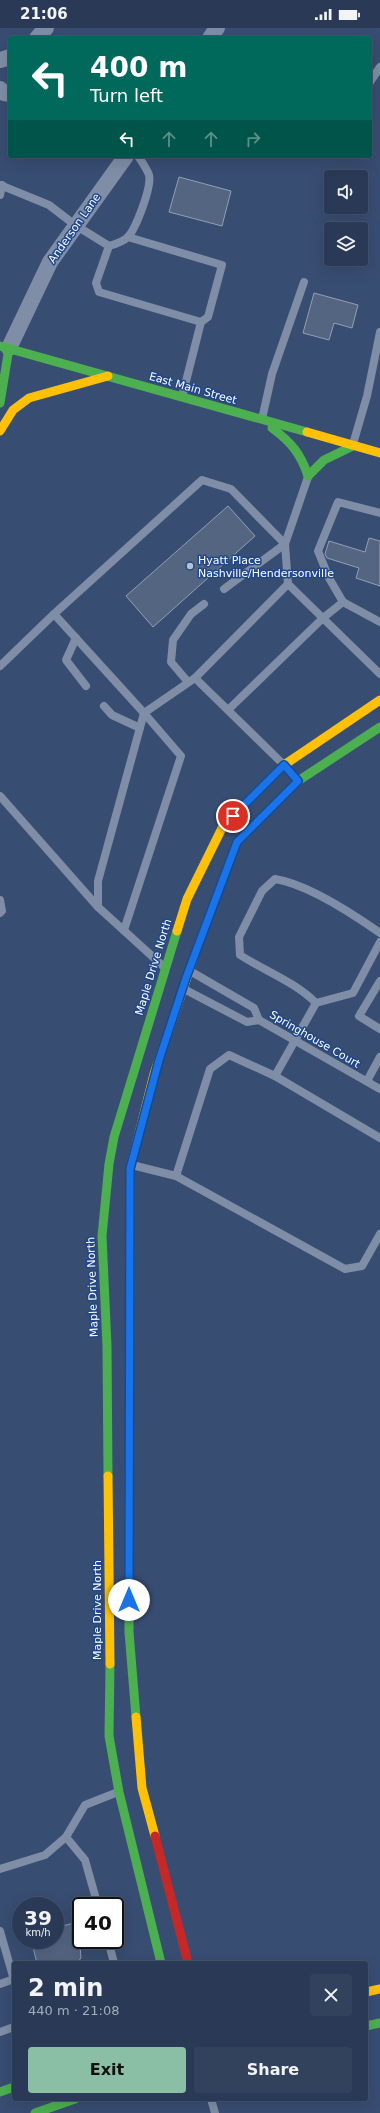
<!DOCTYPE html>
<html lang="en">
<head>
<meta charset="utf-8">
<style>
  :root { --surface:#2a3a56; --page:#32415c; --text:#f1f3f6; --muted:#a5adb9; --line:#46546c; --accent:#8abfa5 }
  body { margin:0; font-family:"DejaVu Sans",sans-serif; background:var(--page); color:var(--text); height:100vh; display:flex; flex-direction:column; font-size:15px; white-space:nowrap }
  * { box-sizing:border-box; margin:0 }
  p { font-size:13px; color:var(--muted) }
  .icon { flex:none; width:22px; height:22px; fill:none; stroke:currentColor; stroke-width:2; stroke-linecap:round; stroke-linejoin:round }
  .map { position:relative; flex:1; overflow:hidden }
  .side { position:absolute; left:12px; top:1933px; width:356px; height:140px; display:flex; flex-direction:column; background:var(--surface); border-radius:4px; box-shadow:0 4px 16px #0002,0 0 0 1px var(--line) }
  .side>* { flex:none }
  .guide { position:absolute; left:8px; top:8px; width:364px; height:122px; border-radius:4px; box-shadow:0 4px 16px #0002,0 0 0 1px var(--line); background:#00695c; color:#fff; overflow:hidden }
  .controls { position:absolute; left:324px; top:142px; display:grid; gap:8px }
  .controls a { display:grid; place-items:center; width:44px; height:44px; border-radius:4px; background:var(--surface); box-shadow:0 4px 16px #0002,0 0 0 1px var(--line); font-size:20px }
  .speed { position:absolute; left:12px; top:1869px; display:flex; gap:8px; font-size:20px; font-weight:700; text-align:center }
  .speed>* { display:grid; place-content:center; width:52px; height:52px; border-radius:50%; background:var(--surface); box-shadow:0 4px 16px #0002,0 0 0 1px var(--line); line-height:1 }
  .speed small { font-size:10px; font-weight:400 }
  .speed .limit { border:2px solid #111; border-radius:6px; background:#fff; color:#111 }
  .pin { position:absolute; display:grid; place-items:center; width:34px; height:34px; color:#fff; margin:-17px; border:2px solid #fff; border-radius:50%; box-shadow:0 1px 4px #0007 }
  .me { position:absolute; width:44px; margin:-22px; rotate:0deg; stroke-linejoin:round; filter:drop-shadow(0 0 3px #0008) }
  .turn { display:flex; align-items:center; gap:14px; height:84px; padding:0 16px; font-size:18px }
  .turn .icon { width:52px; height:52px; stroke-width:2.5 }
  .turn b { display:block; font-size:28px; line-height:34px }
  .lanes { display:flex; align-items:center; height:38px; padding:0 16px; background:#0003; justify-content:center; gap:20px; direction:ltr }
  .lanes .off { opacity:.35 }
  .round { display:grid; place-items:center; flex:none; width:42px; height:42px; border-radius:4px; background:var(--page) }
  .headline { display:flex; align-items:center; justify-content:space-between; height:68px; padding:0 16px }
  h1 { font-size:24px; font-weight:700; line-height:30px }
  .primary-button { display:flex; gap:8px; margin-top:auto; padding:8px 16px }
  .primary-button a { flex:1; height:46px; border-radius:4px; background:var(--accent); color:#111; font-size:16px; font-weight:700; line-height:46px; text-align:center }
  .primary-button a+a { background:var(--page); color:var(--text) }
  .status { display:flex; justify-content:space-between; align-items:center; height:28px; padding:0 20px; background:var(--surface); direction:ltr }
  .status svg { height:11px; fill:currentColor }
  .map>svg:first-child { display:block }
  .building { fill:#546582; stroke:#929fb5 }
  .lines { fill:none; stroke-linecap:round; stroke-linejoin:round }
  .lane { stroke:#7f8ea6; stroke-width:8 }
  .street { stroke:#7f8ea6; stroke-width:16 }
  .fast { stroke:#4caf50; stroke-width:9 }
  .slow { stroke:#ffc107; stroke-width:9 }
  .jam { stroke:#c62828; stroke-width:9 }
  .route-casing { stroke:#114b97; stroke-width:10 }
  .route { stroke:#1a73e8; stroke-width:7 }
  .poi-dot { fill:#b9c1ce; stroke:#1f478a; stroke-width:1.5 }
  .labels { text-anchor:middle; stroke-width:3; stroke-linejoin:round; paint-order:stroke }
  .street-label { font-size:11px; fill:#fff; stroke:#1f478a }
  .poi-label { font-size:11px; fill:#fff; stroke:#1f478a; text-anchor:start }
</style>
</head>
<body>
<div class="status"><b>21:06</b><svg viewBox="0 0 49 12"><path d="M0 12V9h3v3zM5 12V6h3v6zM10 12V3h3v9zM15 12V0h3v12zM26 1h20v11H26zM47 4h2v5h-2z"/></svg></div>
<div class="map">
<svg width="380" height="2085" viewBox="0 0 380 2085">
  <rect width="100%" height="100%" fill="#384d72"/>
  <!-- building -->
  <g class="building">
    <path d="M 179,149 L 231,163 L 222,198 L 169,184 Z"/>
    <path d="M 314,265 L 358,277 L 352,300 L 334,295 L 329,312 L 303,305 Z"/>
    <path d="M 228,478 L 255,508 L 153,599 L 126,568 Z"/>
    <path d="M 369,510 L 380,513 L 380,558 L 356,550 L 359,540 L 327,530 L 325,526 L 329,513 L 365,524 Z"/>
    <path d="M 74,1895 L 80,1918 L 81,1930 L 77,1935 L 37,1935 L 31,1912 L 55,1912 L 55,1900 Z"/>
  </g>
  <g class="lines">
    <!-- lane -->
    <g class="lane">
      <path d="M 370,54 L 380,39"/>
      <path d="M 0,157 L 49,177 L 75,197 L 109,218 L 96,255 L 99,264 L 201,294"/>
      <path d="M 0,167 L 2,157"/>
      <path d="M 128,209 L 222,237 L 208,289 L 201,294 L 182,369"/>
      <path d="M 109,218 C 116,216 123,214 128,209 C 136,200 152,159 149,147 C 147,141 142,134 138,128"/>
      <path d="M 262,391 L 272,346 L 304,254"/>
      <path d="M 353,416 L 367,368 L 380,304"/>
      <path d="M 380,485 L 338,474 L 318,523 L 329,550 L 343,574 L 380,594"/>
      <path d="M 285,516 L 288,556 L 380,646"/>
      <path d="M 224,561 L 285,516"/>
      <path d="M 76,610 L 66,632 L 86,658"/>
      <path d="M 0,638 L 54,586"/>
      <path d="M 195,650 L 288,556"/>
      <path d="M 188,654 L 171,634 L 173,612 L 191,586 L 204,576"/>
      <path d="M 104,678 L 112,687 L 140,700"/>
      <path d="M 228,682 L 323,590 L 343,574"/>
      <path d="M 0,768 L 98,879"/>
      <path d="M 0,872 L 2,883 L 0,885"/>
      <path d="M 124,902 L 181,728 L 144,685 L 195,650 L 283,736"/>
      <path d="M 164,939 L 98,879 L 98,853 L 144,685 L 54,586 L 202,452 L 231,461 L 285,516 L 308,449"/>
      <path d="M 380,953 L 359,988 L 380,1001"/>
      <path d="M 184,961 L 247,994 L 259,992 L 254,980 L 190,943"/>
      <path d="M 316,975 C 295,954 265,943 240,927 L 239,909 L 262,863 L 275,851 C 307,856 353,886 380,905"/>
      <path d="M 259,992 L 380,1061"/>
      <path d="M 275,1048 L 380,1110"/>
      <path d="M 367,1053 L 380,1029"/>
      <path d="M 132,1137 L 176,1148 L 210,1041 L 229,1027 L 275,1048 L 316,975 L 353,965 L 380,914"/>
      <path d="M 176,1148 L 345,1241 L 362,1238 L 380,1206"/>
      <path d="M 66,1809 L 85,1832 L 98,1878"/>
      <path d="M 0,1841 L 45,1827 L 66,1809 L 85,1777 L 118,1764"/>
      <path d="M 0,1903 L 14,1952"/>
      <path d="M 108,1912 L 114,1935"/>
      <path d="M 0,1956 L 14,1951"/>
      <path d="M 0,2004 L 14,1999"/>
      <path d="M 211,2071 L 215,2085"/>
    </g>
    <!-- street -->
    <g class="street">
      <path d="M 37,10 L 46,0"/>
      <path d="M 210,10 L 217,0"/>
      <path d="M 0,32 L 10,29"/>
      <path d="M 0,61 L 4,65 L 10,66"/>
      <path d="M 9,320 L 50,234 L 126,128"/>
    </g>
    <!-- fast -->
    <g class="fast">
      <path d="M 0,318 L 307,404"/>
      <path d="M 0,375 L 9,320"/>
      <path d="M 272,400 C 291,414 301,426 308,448"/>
      <path d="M 308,448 L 324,432 L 353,418"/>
      <path d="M 196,923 L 237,814 L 298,753 L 380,699"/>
      <path d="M 130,1179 L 129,1604 L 136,1689"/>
      <path d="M 108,1448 L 107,1318 L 102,1208 L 109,1136 L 114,1109 L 177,903"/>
      <path d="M 110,1636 L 109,1708 L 119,1764 L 161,1935"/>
      <path d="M 366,1998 L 380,1995"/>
      <path d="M 0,2064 L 14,2059"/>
      <path d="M 35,2085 L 75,2071"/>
    </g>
    <!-- slow -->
    <g class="slow">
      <path d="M 0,403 L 13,382 L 29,370 L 108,348"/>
      <path d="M 307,404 L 380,425"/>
      <path d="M 177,903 L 187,871 L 223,798 L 284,737 L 380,672"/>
      <path d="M 130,1179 L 130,1141 L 154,1046 L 196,923"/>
      <path d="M 108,1448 L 110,1636"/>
      <path d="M 136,1689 L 142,1760 L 155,1808"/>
      <path d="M 366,1964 L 380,1961"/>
    </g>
    <!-- jam -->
    <path class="jam" d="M 155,1808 L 188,1935"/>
  </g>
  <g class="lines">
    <defs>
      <path id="route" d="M 129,1572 L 130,1141 L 159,1032 L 186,950 L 237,814 L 298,753 L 284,737 L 233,788"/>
    </defs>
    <!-- route casing -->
    <use href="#route" class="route-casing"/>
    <!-- route -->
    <use href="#route" class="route"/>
  </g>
  <!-- markers -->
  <circle class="poi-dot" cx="190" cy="538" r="4"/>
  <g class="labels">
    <!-- street labels -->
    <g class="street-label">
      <text transform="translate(74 200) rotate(-55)" y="4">Anderson Lane</text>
      <text transform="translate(193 360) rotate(16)" y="4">East Main Street</text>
      <text transform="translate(153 939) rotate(-73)" y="4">Maple Drive North</text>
      <text transform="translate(315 1011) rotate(30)" y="4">Springhouse Court</text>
      <text transform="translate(92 1259) rotate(-92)" y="4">Maple Drive North</text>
      <text transform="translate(97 1582) rotate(-90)" y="4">Maple Drive North</text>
    </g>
    <!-- poi labels -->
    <g class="poi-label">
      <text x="198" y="536">Hyatt Place<tspan x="198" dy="13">Nashville/Hendersonville</tspan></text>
    </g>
  </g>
</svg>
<div class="controls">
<a><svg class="icon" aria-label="sound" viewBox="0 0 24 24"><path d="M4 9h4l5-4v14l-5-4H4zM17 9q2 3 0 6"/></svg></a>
<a><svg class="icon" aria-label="layers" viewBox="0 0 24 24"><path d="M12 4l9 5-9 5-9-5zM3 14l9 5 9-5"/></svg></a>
</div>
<div class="speed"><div>39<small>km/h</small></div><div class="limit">40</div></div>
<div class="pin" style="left:233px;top:788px;background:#d93025"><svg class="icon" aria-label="arrive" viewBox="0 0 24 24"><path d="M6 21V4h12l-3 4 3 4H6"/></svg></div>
<svg class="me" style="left:129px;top:1572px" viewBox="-20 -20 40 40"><circle r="19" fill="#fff"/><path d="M0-13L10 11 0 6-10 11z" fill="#1a73e8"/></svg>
<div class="guide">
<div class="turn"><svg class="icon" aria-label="left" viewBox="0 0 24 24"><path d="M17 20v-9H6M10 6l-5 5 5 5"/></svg><div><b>400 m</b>Turn left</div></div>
<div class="lanes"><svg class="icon" aria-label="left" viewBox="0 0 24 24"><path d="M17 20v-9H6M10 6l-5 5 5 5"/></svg><svg class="icon off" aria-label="ahead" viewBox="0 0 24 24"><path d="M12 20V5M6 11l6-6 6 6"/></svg><svg class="icon off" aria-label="ahead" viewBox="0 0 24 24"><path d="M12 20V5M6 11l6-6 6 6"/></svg><svg class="icon off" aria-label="right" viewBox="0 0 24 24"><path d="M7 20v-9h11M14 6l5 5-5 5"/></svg></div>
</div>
<section class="side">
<div class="headline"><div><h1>2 min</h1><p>440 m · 21:08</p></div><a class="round"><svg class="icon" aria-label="close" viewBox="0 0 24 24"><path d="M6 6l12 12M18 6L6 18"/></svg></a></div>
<div class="primary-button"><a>Exit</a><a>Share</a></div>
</section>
</div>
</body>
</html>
